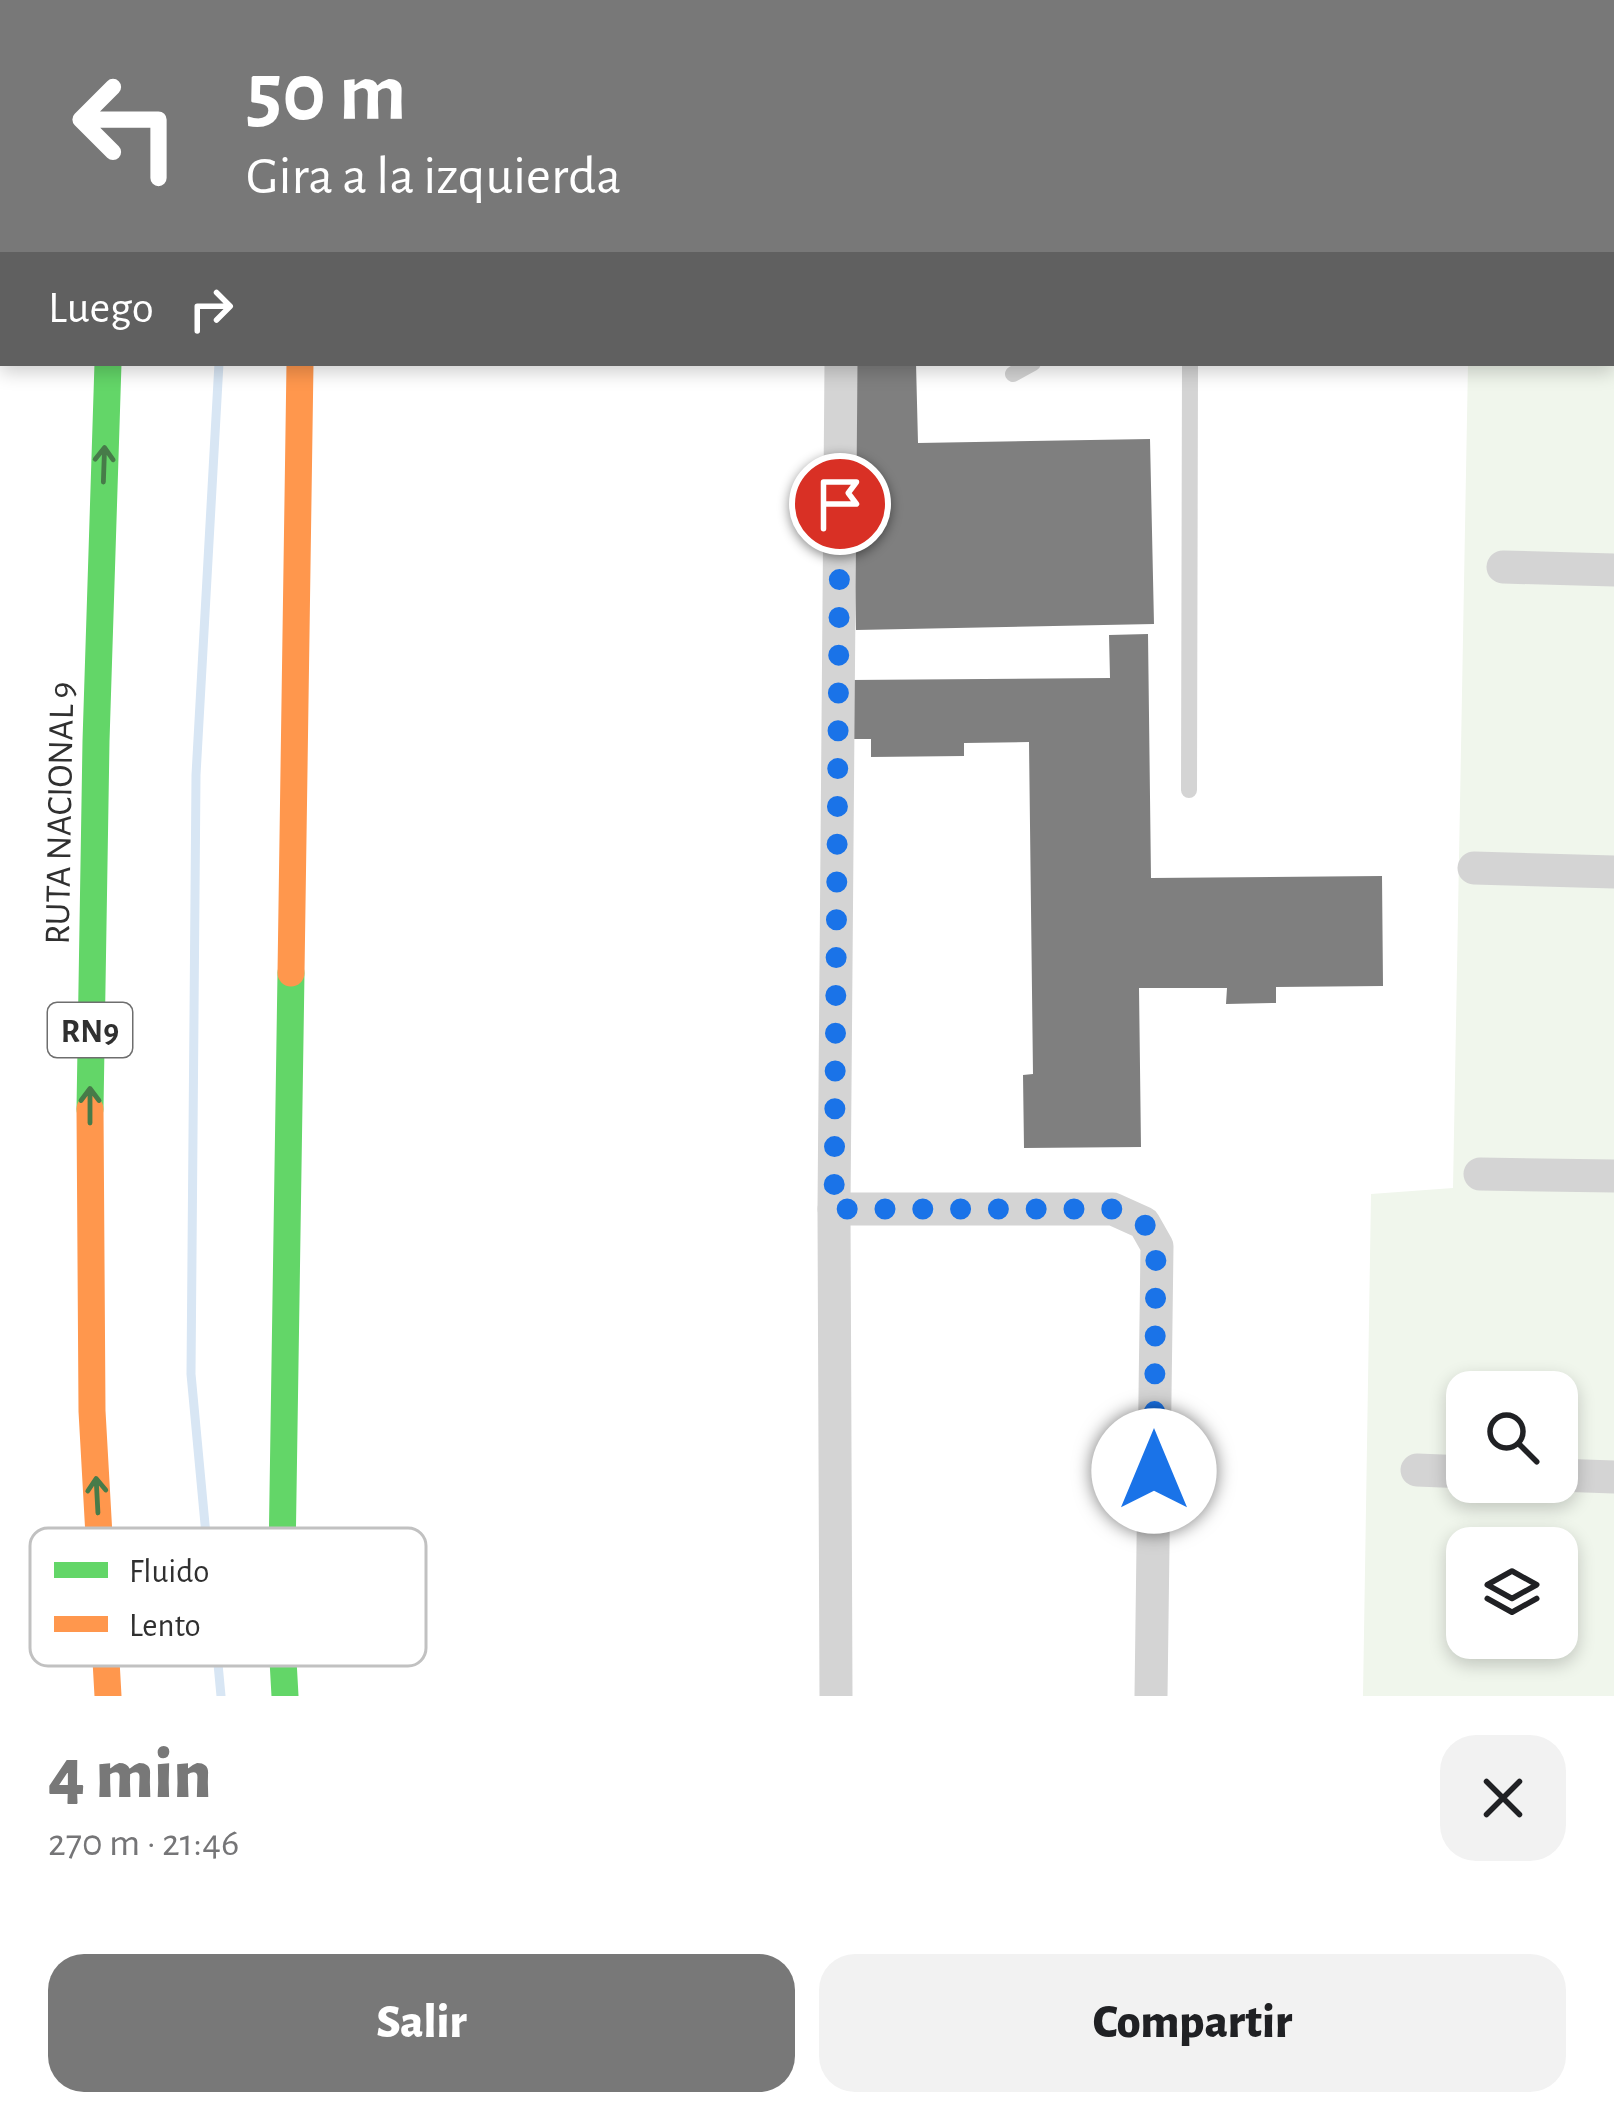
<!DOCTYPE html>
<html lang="es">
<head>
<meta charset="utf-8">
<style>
  :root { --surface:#fff; --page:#f2f2f2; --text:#202124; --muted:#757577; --accent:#787878 }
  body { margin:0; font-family:"Alegreya Sans",sans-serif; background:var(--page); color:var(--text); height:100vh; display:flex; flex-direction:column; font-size:45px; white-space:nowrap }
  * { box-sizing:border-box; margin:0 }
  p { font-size:39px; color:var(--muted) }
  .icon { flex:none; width:66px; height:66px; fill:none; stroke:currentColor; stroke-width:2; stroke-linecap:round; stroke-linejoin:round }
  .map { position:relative; height:1696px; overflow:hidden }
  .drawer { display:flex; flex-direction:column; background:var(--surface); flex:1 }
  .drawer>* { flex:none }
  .banner { position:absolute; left:0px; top:0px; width:1614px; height:366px; box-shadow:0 6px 18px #0003; background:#787878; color:#fff; overflow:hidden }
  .fabs { position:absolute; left:1446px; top:1371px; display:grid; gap:24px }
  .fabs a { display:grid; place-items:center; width:132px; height:132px; border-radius:24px; background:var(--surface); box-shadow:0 6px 18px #0003; font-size:60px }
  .pin { position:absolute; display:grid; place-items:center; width:102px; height:102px; color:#fff; margin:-51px; border:6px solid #fff; border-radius:50%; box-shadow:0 3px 12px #0007 }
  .me { position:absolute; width:132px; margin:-66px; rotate:0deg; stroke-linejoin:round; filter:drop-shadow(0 0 9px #0008) }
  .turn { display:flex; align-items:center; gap:42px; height:252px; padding:0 48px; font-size:54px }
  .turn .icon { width:156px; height:156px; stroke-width:2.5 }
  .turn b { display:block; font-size:84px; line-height:102px }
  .then { display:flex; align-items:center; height:114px; padding:0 48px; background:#0003; gap:24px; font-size:45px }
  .round { display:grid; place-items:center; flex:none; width:126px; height:126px; border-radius:36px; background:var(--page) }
  .head { display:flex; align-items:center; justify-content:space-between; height:204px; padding:0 48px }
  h1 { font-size:72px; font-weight:800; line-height:90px; color:var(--accent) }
  .button { display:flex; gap:24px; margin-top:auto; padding:24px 48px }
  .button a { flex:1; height:138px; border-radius:36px; background:var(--accent); color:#fff; font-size:48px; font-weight:800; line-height:138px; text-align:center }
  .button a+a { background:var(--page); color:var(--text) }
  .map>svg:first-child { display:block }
  .green { fill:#f0f6ec; fill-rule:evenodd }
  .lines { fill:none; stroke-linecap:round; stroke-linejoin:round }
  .stream { stroke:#d8e6f4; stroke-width:9 }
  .building { fill:#7f7f7f }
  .path { stroke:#d4d4d4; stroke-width:6; stroke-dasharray:6 6; stroke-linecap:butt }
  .lane { stroke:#d4d4d4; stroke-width:16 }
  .street { stroke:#d4d4d4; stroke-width:33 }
  .fast { stroke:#63d668; stroke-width:27 }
  .slow { stroke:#ff974d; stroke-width:27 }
  .oneway { stroke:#477b49 }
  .route { stroke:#1a73e8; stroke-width:21; stroke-dasharray:0 37.8 }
  .labels { text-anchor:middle; stroke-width:12; stroke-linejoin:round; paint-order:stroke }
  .shield { fill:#fff; stroke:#6e6e6e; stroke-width:3 }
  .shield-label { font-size:33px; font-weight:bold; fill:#303030 }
  .street-label { font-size:36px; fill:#303030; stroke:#fff }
  .key { fill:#fff; stroke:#c1c1c1; stroke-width:3 }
  .key-label { font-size:33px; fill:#303030 }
</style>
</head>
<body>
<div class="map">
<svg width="1614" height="1696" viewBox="0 0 1614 1696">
  <rect width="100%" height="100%" fill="#fff"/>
  <!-- green -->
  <path class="green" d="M 1611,228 L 1614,228 L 1614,1696 L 1363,1696 L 1371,1194 L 1453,1188 L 1468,363 L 1611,363 ZM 1467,1392 L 1557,1392 L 1557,1482 L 1467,1482 ZM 1467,1548 L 1557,1548 L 1557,1638 L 1467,1638 Z"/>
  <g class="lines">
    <!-- stream -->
    <g class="stream">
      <path d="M 309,3 L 311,0"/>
      <path d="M 219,363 L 196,775 L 191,1374 L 221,1696"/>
    </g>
  </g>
  <!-- building -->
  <g class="building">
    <path d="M 850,363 L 916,363 L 918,443 L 1150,439 L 1154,624 L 856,630 Z"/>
    <path d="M 1148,634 L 1151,878 L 1382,876 L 1383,986 L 1276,987 L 1276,1003 L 1226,1004 L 1227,988 L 1139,988 L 1141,1147 L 1024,1148 L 1023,1075 L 1033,1074 L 1029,742 L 964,743 L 964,756 L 871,757 L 871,739 L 851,739 L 851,680 L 1110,678 L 1109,635 Z"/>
  </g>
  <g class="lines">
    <!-- path -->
    <path class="path" d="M 0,240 L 3,240"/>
    <!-- lane -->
    <g class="lane">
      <path d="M 1013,374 L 1033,363"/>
      <path d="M 1189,790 L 1190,363"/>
    </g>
    <!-- street -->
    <g class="street">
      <path d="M 1075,3 L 1075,0"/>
      <path d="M 1503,567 L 1614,570"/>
      <path d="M 1474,868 L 1614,872"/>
      <path d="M 1480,1174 L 1614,1176"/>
      <path d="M 834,1209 L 1113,1209 L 1144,1223 L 1157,1246 L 1151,1696"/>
      <path d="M 1417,1470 L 1467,1472"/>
      <path d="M 1557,1475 L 1614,1477"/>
      <path d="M 836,1696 L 834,1209 L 841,363"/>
    </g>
    <!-- fast -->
    <g class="fast">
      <path d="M 119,0 L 119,3"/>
      <path d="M 1507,0 L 1507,3"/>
      <path d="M 197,3 L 198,0"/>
      <path d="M 1611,203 L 1614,203"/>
      <path d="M 90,1109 L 96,741 L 108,363"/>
      <path d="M 285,1696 L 281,1624 L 291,973"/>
    </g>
    <!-- slow -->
    <g class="slow">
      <path d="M 386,3 L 388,0"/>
      <path d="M 291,973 L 300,363"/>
      <path d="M 90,1109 L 92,1411 L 108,1696"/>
    </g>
  </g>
  <!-- one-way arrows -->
  <defs><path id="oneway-shaft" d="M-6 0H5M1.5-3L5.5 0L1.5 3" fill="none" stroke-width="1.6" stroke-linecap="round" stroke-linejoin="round" transform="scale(3)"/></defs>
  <g class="oneway">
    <use href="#oneway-shaft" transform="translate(104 464) rotate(-88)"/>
    <use href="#oneway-shaft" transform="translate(90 1105) rotate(-90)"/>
    <use href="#oneway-shaft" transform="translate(97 1495) rotate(-93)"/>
  </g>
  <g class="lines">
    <!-- route -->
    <path class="route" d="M 840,504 L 834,1209 L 1113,1209 L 1144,1223 L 1156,1246 L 1154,1471"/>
  </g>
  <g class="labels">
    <!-- shield labels -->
    <rect class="shield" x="48" y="1003" width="84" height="54" rx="9"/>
    <g class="shield-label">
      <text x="90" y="1042">RN9</text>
    </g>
    <!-- street labels -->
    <g class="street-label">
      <text transform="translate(58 813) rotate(-89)" y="13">RUTA NACIONAL 9</text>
    </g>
  </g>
  <!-- legend -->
  <rect x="30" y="1528" width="396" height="138" rx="18" class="key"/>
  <rect x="54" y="1562" width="54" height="16" fill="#63d668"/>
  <rect x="54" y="1616" width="54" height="16" fill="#ff974d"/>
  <g class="key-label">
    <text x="129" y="1582">Fluido</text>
    <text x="129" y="1636">Lento</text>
  </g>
</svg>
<div class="fabs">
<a><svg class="icon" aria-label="search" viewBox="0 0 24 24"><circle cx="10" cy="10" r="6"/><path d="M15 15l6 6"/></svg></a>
<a><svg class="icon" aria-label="layers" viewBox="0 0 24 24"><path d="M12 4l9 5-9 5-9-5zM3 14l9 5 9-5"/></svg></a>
</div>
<div class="pin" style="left:840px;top:504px;background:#d93025"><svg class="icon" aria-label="arrive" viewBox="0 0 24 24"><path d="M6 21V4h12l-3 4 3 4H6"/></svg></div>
<svg class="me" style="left:1154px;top:1471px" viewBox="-20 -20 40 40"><circle r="19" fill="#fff"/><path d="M0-13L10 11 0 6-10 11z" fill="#1a73e8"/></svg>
<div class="banner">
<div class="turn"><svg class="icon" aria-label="left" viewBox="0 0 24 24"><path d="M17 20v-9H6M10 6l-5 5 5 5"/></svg><div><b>50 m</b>Gira a la izquierda</div></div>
<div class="then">Luego<svg class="icon" aria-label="right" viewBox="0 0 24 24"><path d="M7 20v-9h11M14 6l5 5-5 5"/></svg></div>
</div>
</div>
<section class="drawer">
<div class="head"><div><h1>4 min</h1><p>270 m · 21:46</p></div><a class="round"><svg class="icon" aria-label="close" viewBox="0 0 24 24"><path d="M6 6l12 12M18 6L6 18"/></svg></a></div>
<div class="button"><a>Salir</a><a>Compartir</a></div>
</section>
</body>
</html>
